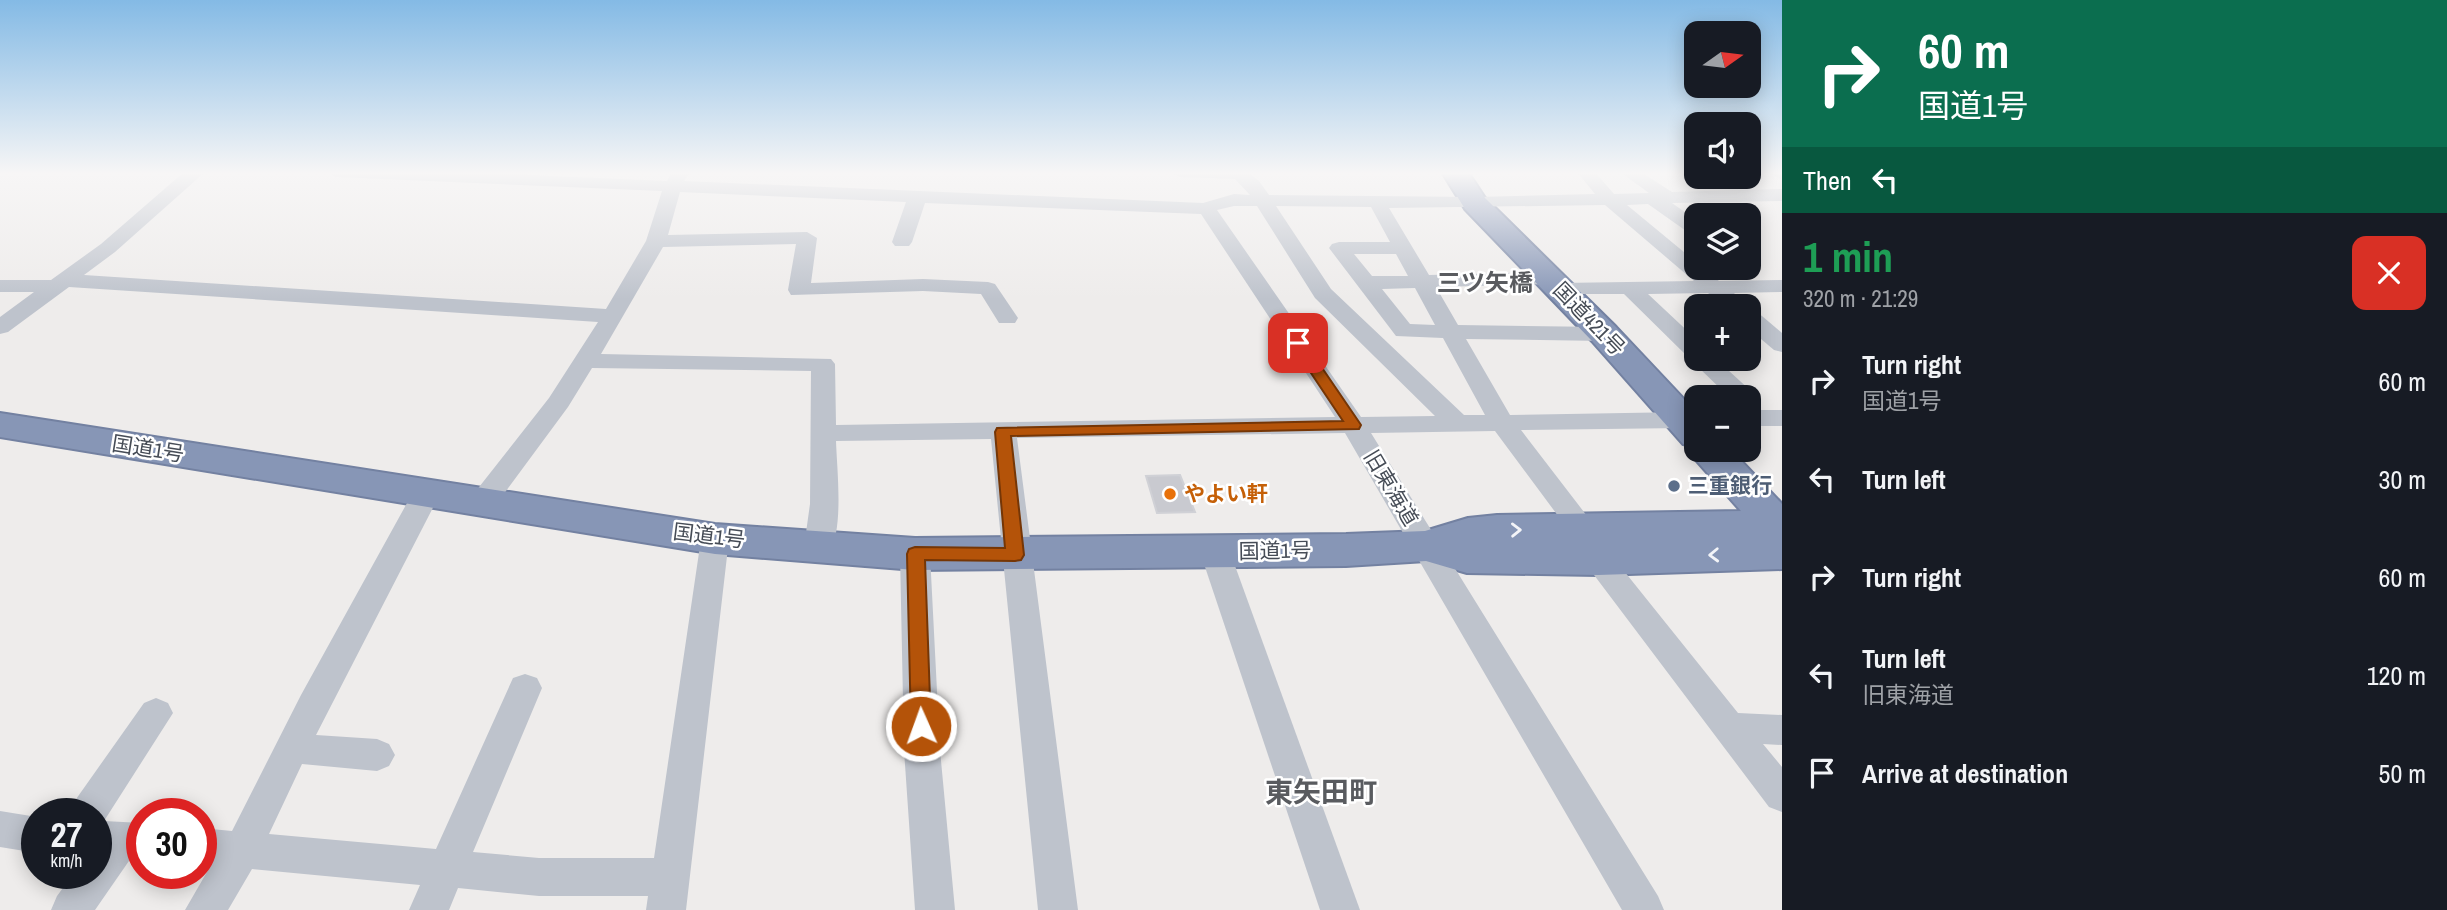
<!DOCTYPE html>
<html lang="en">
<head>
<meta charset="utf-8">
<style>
  :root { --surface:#171b24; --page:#242831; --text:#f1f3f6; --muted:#9ea1a6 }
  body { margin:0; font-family:"Archivo Narrow","Noto Sans JP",sans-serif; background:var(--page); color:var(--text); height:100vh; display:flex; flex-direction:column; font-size:26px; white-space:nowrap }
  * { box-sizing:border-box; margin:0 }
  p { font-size:23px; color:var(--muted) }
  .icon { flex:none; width:38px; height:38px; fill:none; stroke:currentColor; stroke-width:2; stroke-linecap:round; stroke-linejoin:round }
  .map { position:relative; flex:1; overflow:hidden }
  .sheet { display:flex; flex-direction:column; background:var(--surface); width:665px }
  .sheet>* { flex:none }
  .banner { background:#0b6e4f; color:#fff; overflow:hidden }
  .needle { width:46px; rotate:76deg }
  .fabs { position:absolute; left:1684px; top:21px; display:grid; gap:14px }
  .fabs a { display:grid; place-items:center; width:77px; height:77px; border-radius:14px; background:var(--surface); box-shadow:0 4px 18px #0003; font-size:35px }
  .speed { position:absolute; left:21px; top:798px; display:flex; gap:14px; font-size:35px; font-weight:700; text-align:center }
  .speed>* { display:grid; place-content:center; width:91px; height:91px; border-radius:50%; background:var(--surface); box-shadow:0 4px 18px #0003; line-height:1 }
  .speed small { font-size:18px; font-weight:400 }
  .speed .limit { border:10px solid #d22; background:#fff; color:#111 }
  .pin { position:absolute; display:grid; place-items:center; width:60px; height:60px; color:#fff; margin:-30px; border-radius:14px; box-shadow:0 4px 10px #0006 }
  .me { position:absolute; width:77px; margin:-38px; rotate:358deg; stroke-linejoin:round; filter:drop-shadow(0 0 5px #0008) }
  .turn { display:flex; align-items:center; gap:24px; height:147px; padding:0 21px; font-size:32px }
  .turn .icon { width:91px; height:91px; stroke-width:2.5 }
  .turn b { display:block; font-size:49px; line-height:60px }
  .then { display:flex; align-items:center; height:66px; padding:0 21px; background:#0003; gap:14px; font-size:26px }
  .round { display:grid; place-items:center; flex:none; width:74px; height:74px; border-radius:14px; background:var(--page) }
  .overview { display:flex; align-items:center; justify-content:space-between; height:119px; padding:0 21px }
  h1 { font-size:42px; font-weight:700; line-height:52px; color:#1e9e55 }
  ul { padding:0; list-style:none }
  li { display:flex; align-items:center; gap:21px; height:98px; padding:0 21px }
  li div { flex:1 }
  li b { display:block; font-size:26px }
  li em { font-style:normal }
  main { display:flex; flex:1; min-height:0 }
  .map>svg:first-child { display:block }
  .building { fill:#c9cad0; stroke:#d0d1d6; stroke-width:2 }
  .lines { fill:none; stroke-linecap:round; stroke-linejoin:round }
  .highway-casing { stroke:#7381a1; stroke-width:4 }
  .minor { fill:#bec3cc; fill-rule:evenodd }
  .highway { fill:#8796b6; fill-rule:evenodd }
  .oneway { stroke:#f3f4f8 }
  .route { fill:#b45309; stroke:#753606; stroke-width:2 }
  .service-dot { fill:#5c6f8a; stroke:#fff; stroke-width:2.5 }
  .food-dot { fill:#e8710a; stroke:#fff; stroke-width:2.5 }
  .labels { text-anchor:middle; stroke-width:5; stroke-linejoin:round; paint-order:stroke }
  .street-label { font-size:21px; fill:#464c56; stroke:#fff }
  .service-label { font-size:21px; font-weight:bold; fill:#4e5e75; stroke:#fff; text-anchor:start }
  .food-label { font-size:21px; font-weight:bold; fill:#c56008; stroke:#fff; text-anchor:start }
  .quarter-label { font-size:24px; font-weight:bold; fill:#595b5f; stroke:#fff }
  .near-quarter-label { font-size:28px; font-weight:bold; fill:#595b5f; stroke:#fff }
</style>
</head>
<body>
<main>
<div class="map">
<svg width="1782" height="910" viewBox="0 0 1782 910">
  <rect width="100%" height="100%" fill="#eeeceb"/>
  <!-- building -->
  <path class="building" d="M 1180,475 L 1195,512 L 1157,513 L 1146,476 Z"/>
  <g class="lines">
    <defs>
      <path id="highway" d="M 1442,172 L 1468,172 L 1485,198 L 1616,327 L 1696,412 L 1696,450 L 1731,450 L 1782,504 L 1782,569 L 1598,575 L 1467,573 L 1426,561 L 1346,566 L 915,570 L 715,554 L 0,437 L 0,413 L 715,524 L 915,538 L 1346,534 L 1425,531 L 1468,518 L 1497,515 L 1741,511 L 1695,459 L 1690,450 L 1692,446 L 1683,444 L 1592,341 L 1465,209 Z"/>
    </defs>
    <!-- highway casing -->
    <use href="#highway" class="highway-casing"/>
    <!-- minor -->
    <g class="minor">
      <path d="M 184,172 L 205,172 L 115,252 L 84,275 L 606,309 L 646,241 L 662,191 L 336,177 L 327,172 L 462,172 L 667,181 L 672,172 L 690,172 L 684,181 L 1203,203 L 1234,194 L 1250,195 L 1235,179 L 1179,177 L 1170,172 L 1248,172 L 1259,181 L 1269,195 L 1475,197 L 1595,194 L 1577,172 L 1595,172 L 1614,194 L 1649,193 L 1620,172 L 1641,172 L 1672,192 L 1782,189 L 1782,201 L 1672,203 L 1696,220 L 1696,235 L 1689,233 L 1648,204 L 1627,205 L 1696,262 L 1696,268 L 1703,268 L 1719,281 L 1782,280 L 1782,292 L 1734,293 L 1747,306 L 1723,306 L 1708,293 L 1648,294 L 1696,339 L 1696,359 L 1716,359 L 1752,392 L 1755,397 L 1748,403 L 1748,397 L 1729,397 L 1695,364 L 1692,358 L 1688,357 L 1624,294 L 1552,294 L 1549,289 L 1552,284 L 1560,283 L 1694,281 L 1605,205 L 1389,208 L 1429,275 L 1550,272 L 1557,274 L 1560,278 L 1557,282 L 1550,284 L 1436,287 L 1458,325 L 1604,327 L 1612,329 L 1615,334 L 1612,339 L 1604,341 L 1466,339 L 1510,415 L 1683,412 L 1692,414 L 1696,420 L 1692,426 L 1683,428 L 1521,430 L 1597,529 L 1593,536 L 1583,539 L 1573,536 L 1495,431 L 1371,433 L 1658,896 L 1664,910 L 1622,910 L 1345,433 L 1017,438 L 1078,910 L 1038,910 L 991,439 L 836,441 C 837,472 844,528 829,554 L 819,558 L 809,554 L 804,547 L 810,504 L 811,371 L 592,368 L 568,407 L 492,510 L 482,513 L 472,510 L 468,503 L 472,496 L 549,398 L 598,322 L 69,287 L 8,332 L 0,334 L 0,317 L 34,292 L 0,292 L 0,280 L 51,280 L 101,244 ZM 680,192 L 906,202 L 892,242 L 895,246 L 909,246 L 912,242 L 925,203 L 1201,214 L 1335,417 L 836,425 L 835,364 L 831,359 L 601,354 L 663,247 L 796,244 L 788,290 L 791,295 L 923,291 L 981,294 L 999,323 L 1015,323 L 1018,318 L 995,284 L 988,282 L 923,279 L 811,283 L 817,238 L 807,232 L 668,235 ZM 1234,206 L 1257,206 L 1315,298 L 1435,416 L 1361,417 L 1217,210 ZM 1276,206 L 1371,207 L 1390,242 L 1339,242 L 1332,244 L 1329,248 L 1396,336 L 1443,338 L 1485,415 L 1464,415 L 1331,289 ZM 1354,254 L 1396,254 L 1408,276 L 1372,276 ZM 1415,288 L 1435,325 L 1410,324 L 1382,289 Z"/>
      <path d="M 1768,172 L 1782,172 L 1782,180 Z"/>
      <path d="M 1748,309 L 1756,311 L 1782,333 L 1782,352 L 1774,350 L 1748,328 Z"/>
      <rect x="1748" y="410" width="34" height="16"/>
      <path d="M 426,485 L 436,487 L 440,494 L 316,735 L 377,739 L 389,744 L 395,755 L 389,766 L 377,771 L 302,764 L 269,834 L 436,849 L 513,678 L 525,674 L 537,678 L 542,688 L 473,852 L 539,858 L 654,858 L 701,539 L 705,532 L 715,529 L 725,532 L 729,539 L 686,910 L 646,910 L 648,896 L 539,896 L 458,888 L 449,910 L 409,910 L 420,885 L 252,869 L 228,910 L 185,910 L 211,865 L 201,864 L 201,828 L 232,831 L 301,695 L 412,494 L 416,487 Z"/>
      <path d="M 1215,541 L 1225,544 L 1230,552 L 1360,910 L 1320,910 L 1200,552 L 1205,544 Z"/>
      <path d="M 915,543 L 925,546 L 930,554 L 940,750 L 955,910 L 915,910 L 904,750 L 900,554 L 905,546 Z"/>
      <path d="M 1598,548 L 1608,551 L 1738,713 L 1782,715 L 1782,745 L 1763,744 L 1782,767 L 1782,812 L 1769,807 L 1588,567 L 1583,559 L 1588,551 Z"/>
      <path d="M 156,698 L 168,703 L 173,713 L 104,821 L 142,823 L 142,859 L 131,858 L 95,910 L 51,910 L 57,896 L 74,873 L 96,873 L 96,814 L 69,814 L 74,802 L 144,703 Z"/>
      <path d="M 0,811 L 37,817 L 37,853 L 0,847 Z"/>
    </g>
    <!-- highway -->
    <use href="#highway" class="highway"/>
  </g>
  <!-- one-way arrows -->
  <defs><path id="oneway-chevron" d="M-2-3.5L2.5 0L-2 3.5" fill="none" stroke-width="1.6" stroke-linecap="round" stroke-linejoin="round" transform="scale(1.75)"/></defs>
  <g class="oneway">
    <use href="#oneway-chevron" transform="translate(1516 530) rotate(-1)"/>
    <use href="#oneway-chevron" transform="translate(1714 555) rotate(178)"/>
  </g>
  <!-- sky -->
  <linearGradient id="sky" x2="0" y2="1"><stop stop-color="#84bae5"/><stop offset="0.58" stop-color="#f7f6f6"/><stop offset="1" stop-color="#f7f6f6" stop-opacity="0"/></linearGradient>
  <rect width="1782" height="299" fill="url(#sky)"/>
  <!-- route -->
  <path class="route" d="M 1298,339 L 1303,340 L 1359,422 L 1361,425 L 1359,429 L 1011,436 L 1024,555 L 1021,560 L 1015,561 L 925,560 L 931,726 L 928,732 L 921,735 L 914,732 L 911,726 L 907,554 L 909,549 L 915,547 L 1005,548 L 995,432 L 997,428 L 1343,421 L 1291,343 Z"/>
  <!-- markers -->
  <circle class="service-dot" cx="1674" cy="486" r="7"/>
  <circle class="food-dot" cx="1170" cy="494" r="7"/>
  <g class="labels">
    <!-- street labels -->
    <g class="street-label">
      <text transform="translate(1589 319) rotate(46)" y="7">国道421号</text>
      <text transform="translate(148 449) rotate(9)" y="7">国道1号</text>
      <text transform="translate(1391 488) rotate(59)" y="7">旧東海道</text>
      <text transform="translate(709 536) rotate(7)" y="7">国道1号</text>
      <text transform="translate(1275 551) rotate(-1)" y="7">国道1号</text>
    </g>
    <!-- service labels -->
    <g class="service-label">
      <text x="1688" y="493">三重銀行</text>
    </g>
    <!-- food labels -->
    <g class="food-label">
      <text x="1184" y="501">やよい軒</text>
    </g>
    <!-- quarter labels -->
    <g class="quarter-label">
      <text x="1485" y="291">三ツ矢橋</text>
    </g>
    <!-- near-quarter labels -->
    <g class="near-quarter-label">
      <text x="1321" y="802">東矢田町</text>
    </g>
  </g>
</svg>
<div class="fabs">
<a><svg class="needle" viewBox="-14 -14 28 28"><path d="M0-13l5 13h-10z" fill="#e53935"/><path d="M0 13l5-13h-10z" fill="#9ea1a6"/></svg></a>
<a><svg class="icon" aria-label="sound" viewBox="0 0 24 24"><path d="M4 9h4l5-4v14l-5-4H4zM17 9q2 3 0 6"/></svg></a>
<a><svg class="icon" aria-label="layers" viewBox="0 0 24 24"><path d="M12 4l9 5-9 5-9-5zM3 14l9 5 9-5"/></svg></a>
<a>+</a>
<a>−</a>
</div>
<div class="speed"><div>27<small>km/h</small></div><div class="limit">30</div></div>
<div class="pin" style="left:1298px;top:343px;background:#d93025"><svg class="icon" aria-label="arrive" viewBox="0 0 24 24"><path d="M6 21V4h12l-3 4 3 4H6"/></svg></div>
<svg class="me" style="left:921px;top:726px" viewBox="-20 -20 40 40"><circle r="17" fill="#b45309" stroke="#fff" stroke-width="3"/><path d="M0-11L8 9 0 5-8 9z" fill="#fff"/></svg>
</div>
<section class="sheet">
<div class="banner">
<div class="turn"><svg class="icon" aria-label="right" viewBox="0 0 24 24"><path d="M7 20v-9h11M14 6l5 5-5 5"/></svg><div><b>60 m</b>国道1号</div></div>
<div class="then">Then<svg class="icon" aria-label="left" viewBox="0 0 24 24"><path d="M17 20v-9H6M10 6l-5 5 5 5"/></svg></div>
</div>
<div class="overview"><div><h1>1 min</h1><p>320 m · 21:29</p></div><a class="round" style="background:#d93025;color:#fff"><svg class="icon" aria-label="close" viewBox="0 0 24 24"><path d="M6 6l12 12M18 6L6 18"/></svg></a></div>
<ul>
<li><svg class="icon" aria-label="right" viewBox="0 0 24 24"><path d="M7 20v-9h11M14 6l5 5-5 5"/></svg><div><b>Turn right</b><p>国道1号</p></div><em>60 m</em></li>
<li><svg class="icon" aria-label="left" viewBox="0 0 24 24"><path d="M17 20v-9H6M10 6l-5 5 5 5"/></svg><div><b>Turn left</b></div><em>30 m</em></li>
<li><svg class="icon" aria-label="right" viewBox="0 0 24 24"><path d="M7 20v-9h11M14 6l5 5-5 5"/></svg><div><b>Turn right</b></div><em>60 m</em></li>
<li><svg class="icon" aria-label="left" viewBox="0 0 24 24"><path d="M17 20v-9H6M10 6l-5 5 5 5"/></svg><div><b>Turn left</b><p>旧東海道</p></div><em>120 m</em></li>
<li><svg class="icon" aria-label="arrive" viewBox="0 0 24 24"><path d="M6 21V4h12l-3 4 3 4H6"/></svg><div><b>Arrive at destination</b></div><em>50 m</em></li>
</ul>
</section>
</main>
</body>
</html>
